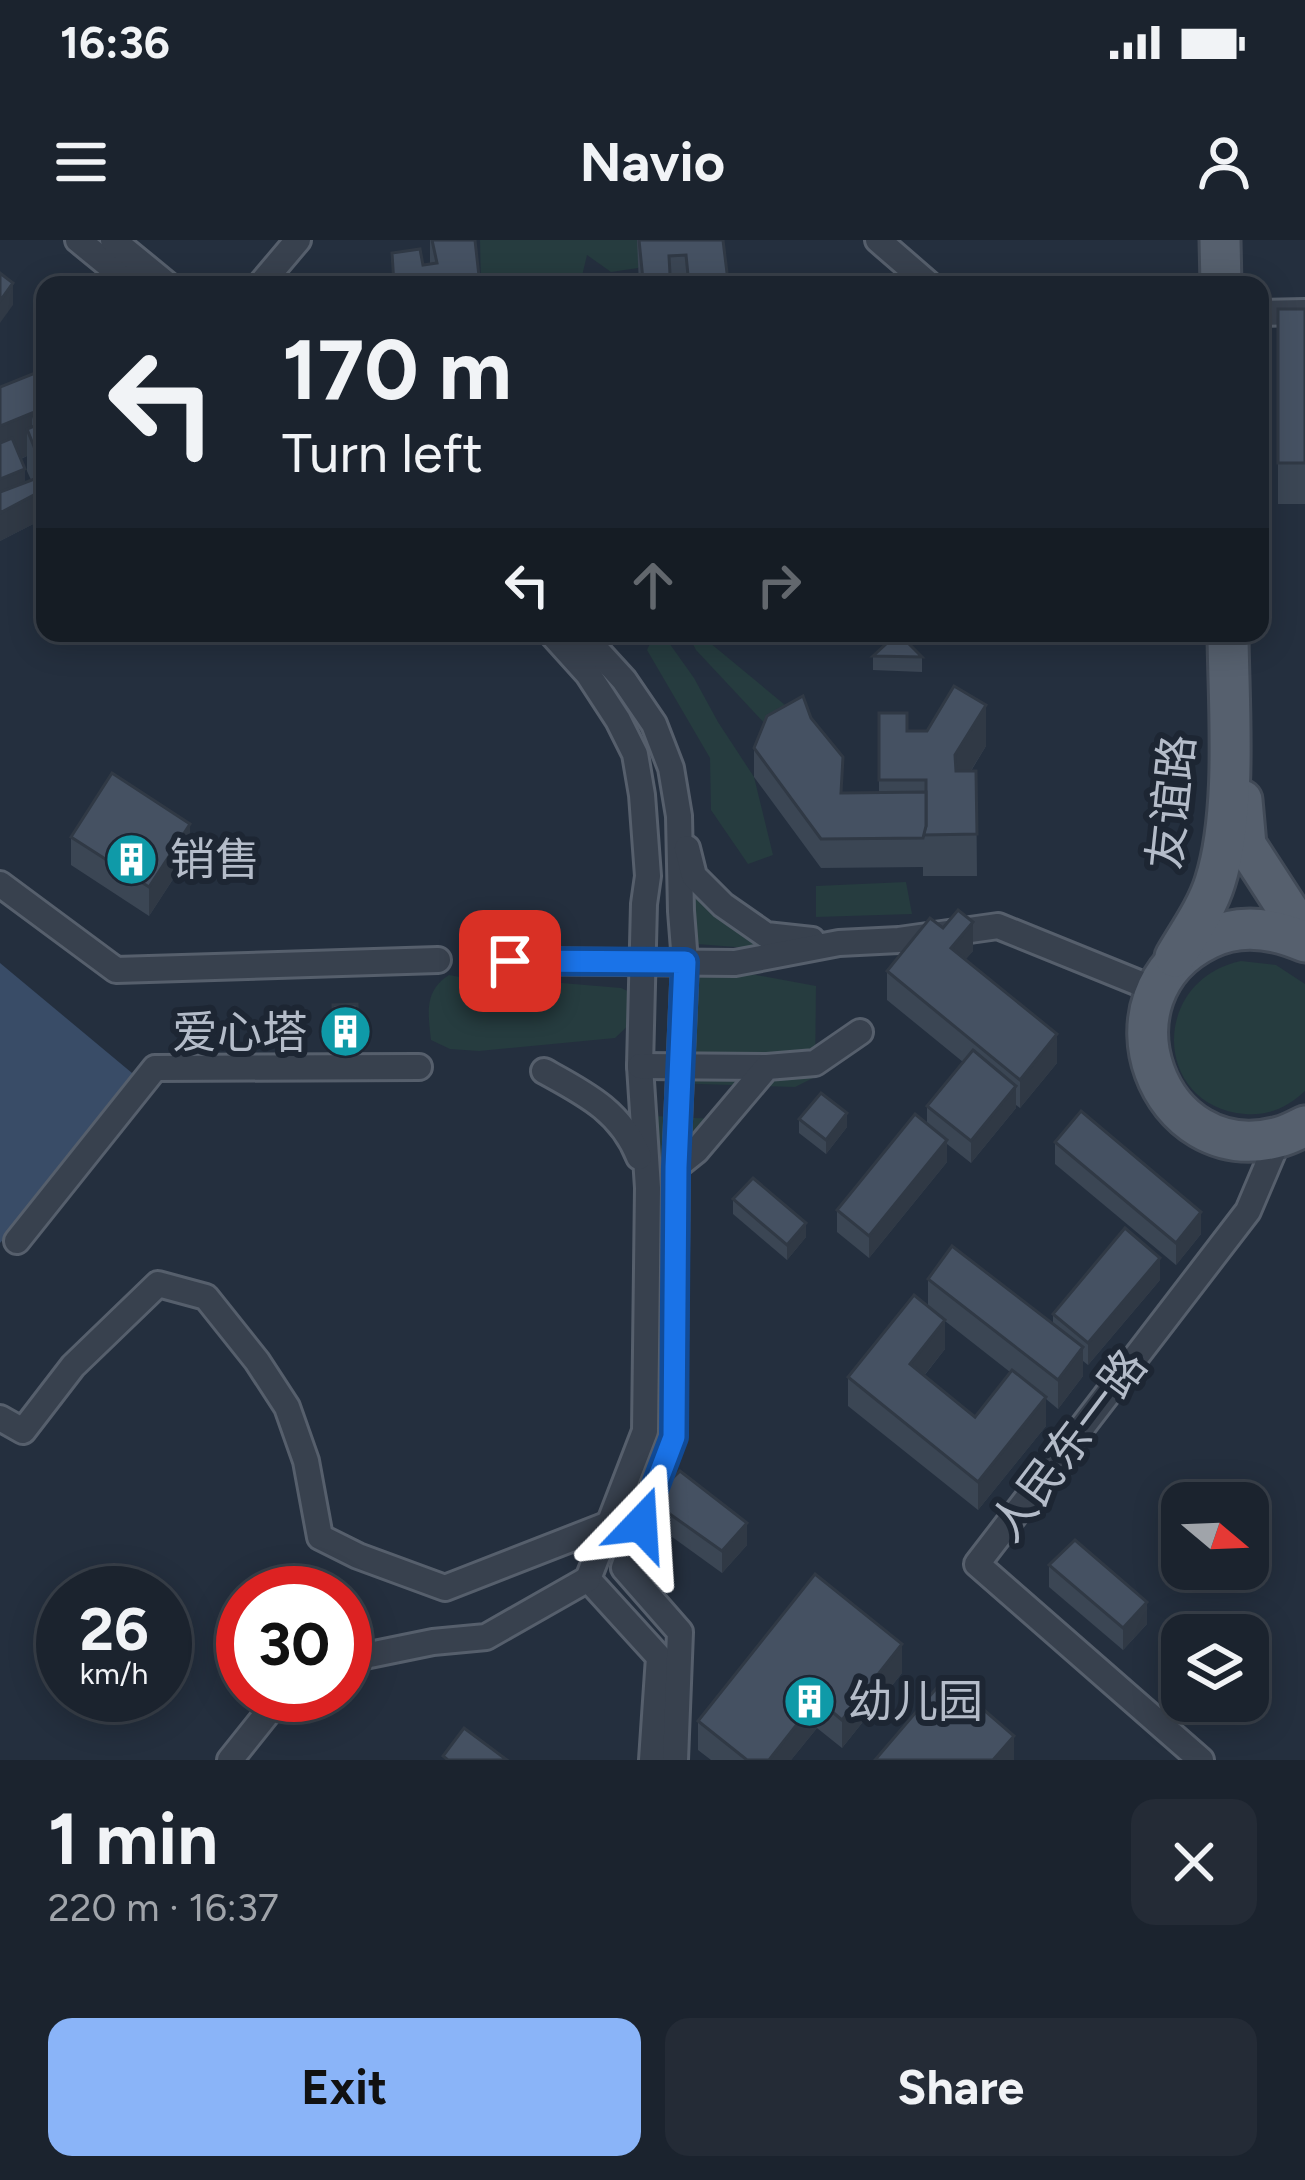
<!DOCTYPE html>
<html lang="en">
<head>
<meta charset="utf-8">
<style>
  :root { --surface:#1b232e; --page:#242b36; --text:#f1f3f6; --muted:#a0a4aa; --line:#39404a; --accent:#8ab4f8 }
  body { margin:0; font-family:Figtree,"Noto Sans SC",sans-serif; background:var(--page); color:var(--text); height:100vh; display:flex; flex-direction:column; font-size:45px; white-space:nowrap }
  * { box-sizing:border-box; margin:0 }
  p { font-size:39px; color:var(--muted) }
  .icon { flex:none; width:66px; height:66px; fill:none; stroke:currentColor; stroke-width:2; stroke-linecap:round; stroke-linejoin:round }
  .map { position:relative; height:1520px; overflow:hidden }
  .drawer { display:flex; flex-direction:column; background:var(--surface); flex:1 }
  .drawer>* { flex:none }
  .top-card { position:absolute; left:36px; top:36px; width:1233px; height:366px; border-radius:24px; box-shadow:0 6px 30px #0003,0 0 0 3px var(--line); background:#1b232e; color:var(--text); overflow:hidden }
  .needle { width:78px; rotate:109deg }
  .buttons { position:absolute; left:1161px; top:1242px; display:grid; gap:24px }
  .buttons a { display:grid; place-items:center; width:108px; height:108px; border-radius:24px; background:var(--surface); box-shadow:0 6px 30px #0003,0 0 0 3px var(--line); font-size:60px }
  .speed { position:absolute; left:36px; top:1326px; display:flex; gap:24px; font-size:60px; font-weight:700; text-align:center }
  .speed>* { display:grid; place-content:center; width:156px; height:156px; border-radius:50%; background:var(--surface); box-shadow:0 6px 30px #0003,0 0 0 3px var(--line); line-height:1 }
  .speed small { font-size:30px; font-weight:400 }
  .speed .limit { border:18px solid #d22; background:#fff; color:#111 }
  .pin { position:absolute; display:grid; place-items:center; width:102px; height:102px; color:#fff; margin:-51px; border-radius:24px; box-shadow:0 6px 18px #0006 }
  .me { position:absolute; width:132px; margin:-66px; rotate:20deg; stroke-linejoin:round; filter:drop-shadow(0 0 9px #0008) }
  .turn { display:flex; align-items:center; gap:42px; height:252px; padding:0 48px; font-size:54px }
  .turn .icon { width:156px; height:156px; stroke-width:2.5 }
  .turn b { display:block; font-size:84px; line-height:102px }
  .lanes { display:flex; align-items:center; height:114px; padding:0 48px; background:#0003; justify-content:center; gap:60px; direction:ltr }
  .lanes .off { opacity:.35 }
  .round { display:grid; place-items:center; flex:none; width:126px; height:126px; border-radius:24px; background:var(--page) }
  .overview { display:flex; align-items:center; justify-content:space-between; height:204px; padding:0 48px }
  h1 { font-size:72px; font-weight:700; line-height:90px }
  .action { display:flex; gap:24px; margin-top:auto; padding:24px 48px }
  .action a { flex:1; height:138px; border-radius:24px; background:var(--accent); color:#111; font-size:48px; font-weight:700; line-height:138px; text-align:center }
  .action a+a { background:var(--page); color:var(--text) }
  .status { display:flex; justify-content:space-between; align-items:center; height:84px; padding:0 60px; background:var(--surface); direction:ltr }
  .status svg { height:33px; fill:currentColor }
  header { display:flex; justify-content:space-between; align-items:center; height:156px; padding:0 48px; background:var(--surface); font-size:54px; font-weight:700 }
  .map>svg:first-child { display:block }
  .green { fill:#263c3f }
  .water { fill:#394c67 }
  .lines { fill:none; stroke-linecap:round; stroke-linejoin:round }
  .minor-casing { stroke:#565f6c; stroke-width:30 }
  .primary-casing { stroke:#414a57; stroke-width:45 }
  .minor { stroke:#38414e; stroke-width:24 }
  .primary { stroke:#56606e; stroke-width:39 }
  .wall { fill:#3b4654; fill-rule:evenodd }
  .shaded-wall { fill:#303945 }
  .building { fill:#455162; stroke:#303945; stroke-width:3 }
  .route-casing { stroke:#114b97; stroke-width:30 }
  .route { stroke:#1a73e8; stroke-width:21 }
  .labels { text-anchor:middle; stroke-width:12; stroke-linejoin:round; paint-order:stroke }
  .street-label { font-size:45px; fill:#b4bcc9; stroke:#1d2633 }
  .poi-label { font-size:45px; fill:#b4bcc9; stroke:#1d2633; text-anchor:start }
</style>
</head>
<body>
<div class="status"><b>16:36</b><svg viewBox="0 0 49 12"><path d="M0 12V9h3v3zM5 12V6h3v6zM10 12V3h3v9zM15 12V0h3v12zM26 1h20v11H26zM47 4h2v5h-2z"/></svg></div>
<header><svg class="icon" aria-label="menu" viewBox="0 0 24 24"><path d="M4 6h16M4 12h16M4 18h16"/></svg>Navio<svg class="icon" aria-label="person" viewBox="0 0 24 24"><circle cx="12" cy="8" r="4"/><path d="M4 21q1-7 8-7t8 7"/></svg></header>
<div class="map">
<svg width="1305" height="1520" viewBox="0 0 1305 1520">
  <rect width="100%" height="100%" fill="#242f3e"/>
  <!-- green -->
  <g class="green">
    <path d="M 480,0 L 671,0 L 638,28 L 611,32 L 587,15 L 582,36 L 590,45 L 481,45 Z"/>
    <path d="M 655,393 L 662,393 L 694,438 L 718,482 L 754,537 L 773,615 L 748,624 L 711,570 L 710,518 L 647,410 Z"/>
    <path d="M 687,393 L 698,393 L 785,465 L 766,485 L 696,410 Z"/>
    <path d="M 682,642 L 761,709 L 697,704 Z"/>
    <path d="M 906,642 L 912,674 L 816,677 L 816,646 Z"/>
    <path d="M 1241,721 L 1276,725 L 1305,744 L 1305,851 C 1288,867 1269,876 1245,874 C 1152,866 1150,740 1241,721 Z"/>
    <path d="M 685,722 L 816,746 L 815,837 L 795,847 L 668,843 Z"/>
    <path d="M 449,735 L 470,739 L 503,738 L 621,748 L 632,753 L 633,781 L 615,798 L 479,811 L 450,809 L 431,800 C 428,773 424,751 449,735 Z"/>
    <path d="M 654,876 L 716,879 L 648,948 Z"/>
  </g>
  <!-- water -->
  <path class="water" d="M 0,723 L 138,838 L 0,1003 Z"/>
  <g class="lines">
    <defs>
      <g id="minor">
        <path d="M 78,0 L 133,45"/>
        <path d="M 113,0 L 168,45"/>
        <path d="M 878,0 L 930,45"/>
        <path d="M 260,45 L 298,0"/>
        <path d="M 1260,73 L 1305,72"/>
        <path d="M 551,393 L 588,434 L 618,480 L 635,514 L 642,555 L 648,636 L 644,664 L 640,826 L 648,948 L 645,1191 L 588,1339 L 659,1417 L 652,1520"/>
        <path d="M 581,393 L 624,440 L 654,484 L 671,528 L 679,576 L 681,671 L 685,722 L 676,927 L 673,1197 L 624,1328 L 680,1392 L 675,1520"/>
        <path d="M 687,608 L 694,636 L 723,665 L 766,695 L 812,700"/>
        <path d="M 0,644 L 116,730 L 438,720"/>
        <path d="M 510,721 L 735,723 L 839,703 L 899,700 L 998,686 L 1156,750"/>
        <path d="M 640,826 L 767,827"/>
        <path d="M 544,831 C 584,853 621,871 639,917"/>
        <path d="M 676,927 L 696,911 L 767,827 L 815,823 L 860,792"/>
        <path d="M 17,1001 L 155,828 L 419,827"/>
        <path d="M 0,1178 L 23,1191 L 73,1126 L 158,1044 L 206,1057 L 257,1121 L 287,1167 L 306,1221 L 320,1297 L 358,1316 L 445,1348 L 609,1284"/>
        <path d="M 345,1420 L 433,1402 L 486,1397 L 588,1339"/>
        <path d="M 230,1520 L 282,1455"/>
        <path d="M 1201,1520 L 977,1324 L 1248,971 L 1279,898"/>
      </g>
      <g id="primary">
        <path d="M 1220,0 L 1221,45"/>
        <path d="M 1242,560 L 1246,605 L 1305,696"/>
        <path d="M 1305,702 C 1273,688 1240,683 1208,699 C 1093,755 1157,930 1279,897 C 1288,895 1297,890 1305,886"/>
        <path d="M 1175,717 C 1189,693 1207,668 1215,642 C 1237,573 1229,470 1228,397"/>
      </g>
    </defs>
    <!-- minor casing -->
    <use href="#minor" class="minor-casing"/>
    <!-- primary casing -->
    <use href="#primary" class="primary-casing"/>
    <!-- minor -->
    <use href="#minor" class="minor"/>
    <!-- primary -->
    <use href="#primary" class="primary"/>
  </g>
  <!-- wall -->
  <g class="wall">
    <path d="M 430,0 L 475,0 L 480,45 L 392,45 L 392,13 L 423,25 L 430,24 Z"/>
    <path d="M 637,0 L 723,0 L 728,45 L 639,45 Z"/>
    <rect x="1278" y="69" width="27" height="195"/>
    <path d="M 45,129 L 45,278 L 0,301 L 0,147 ZM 27,216 L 27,231 L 31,240 L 25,243 L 21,219 Z"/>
    <path d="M 873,416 L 922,417 L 922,432 L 873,430 Z"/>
    <path d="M 879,473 L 907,491 L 986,506 L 971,531 L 976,531 L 977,636 L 923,636 L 923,627 L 821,628 L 754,537 L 754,508 L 811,478 L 842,553 L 879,553 Z"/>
    <path d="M 71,597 L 190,613 L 149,676 L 71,625 Z"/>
    <path d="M 943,688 L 973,711 L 965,719 L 1057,823 L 1020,868 L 1016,865 L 1016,868 L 971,923 L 947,904 L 947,922 L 869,1018 L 837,992 L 837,970 L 927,883 L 927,866 L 963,822 L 887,760 L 887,731 Z"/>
    <path d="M 357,764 L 358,805 L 334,806 L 333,765 Z"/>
    <path d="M 799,879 L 847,887 L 826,914 L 799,893 Z"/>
    <path d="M 1055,902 L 1201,994 L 1176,1025 L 1055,924 Z"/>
    <path d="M 733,959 L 806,997 L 787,1020 L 733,974 Z"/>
    <path d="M 928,1039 L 1053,1084 L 1053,1074 L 1160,1040 L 1088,1125 L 1083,1121 L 1083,1136 L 1058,1169 L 1046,1159 L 1046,1186 L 978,1270 L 848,1166 L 848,1137 L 928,1066 ZM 945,1081 L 1010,1132 L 975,1177 L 924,1136 L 945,1109 Z"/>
    <path d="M 650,1260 L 747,1305 L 722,1333 L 650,1281 Z"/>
    <path d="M 1049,1325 L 1147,1384 L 1123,1410 L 1049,1347 Z"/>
    <path d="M 902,1433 L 842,1508 L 817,1488 L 791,1520 L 711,1520 L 698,1510 L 698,1481 Z"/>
  </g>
  <!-- shaded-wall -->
  <g class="shaded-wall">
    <path d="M 670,34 L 670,45 L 643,45 L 643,40 Z"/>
    <path d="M 13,43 L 13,65 L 0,83 L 0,61 Z"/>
    <path d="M 32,173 L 32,202 L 27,189 L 27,216 L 0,227 L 0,186 Z"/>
    <path d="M 45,223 L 45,278 L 0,301 L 0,239 L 25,229 L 25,260 L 41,251 L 41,224 Z"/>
    <path d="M 986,465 L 986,506 L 955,556 L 955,515 Z"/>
    <path d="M 190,584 L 190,613 L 149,676 L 149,647 Z"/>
    <path d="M 973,682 L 973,711 L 951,737 L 951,708 Z"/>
    <path d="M 1057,794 L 1057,823 L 1020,868 L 1020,840 Z"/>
    <path d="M 1016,846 L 1016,868 L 971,923 L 971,901 Z"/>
    <path d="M 847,873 L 847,887 L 826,914 L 826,900 Z"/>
    <path d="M 947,900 L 947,922 L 869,1018 L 869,996 Z"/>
    <path d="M 1201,972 L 1201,994 L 1176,1025 L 1176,1003 Z"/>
    <path d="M 806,983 L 806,997 L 787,1020 L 787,1005 Z"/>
    <path d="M 1160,1018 L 1160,1040 L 1088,1125 L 1088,1103 Z"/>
    <path d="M 945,1080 L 945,1109 L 910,1153 L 910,1124 Z"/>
    <path d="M 1083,1107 L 1083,1136 L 1058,1169 L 1058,1140 Z"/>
    <path d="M 1046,1157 L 1046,1186 L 978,1270 L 978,1242 Z"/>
    <path d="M 747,1283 L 747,1305 L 722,1333 L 722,1311 Z"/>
    <path d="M 1147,1362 L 1147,1384 L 1123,1410 L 1123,1388 Z"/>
    <path d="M 902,1404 L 902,1433 L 842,1508 L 842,1480 Z"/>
    <path d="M 817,1459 L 817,1488 L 791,1520 L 769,1520 Z"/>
    <path d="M 1014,1496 L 1014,1520 L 993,1520 Z"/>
  </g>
  <!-- building -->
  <g class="building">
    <path d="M 432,0 L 475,0 L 480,45 L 394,45 L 392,13 L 420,9 L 423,25 L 437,23 Z"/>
    <path d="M 639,0 L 723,0 L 728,41 L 713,45 L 689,45 L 686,15 L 669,16 L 670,34 L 643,40 Z"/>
    <path d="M 0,33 L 13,43 L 0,61 Z"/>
    <rect x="1278" y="69" width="27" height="154"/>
    <path d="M 45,129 L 45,223 L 41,224 L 27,189 L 37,185 L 32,173 L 0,186 L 0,147 Z"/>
    <path d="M 12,198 L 25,229 L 0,239 L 0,203 Z"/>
    <path d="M 45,235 L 45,249 L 0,273 L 0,252 Z"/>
    <path d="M 898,393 L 922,417 L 873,416 Z"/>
    <path d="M 954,446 L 986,465 L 955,515 L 956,531 L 976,531 L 977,594 L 923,595 L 926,586 L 926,540 L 879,540 L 879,473 L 907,473 L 907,491 L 927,491 Z"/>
    <path d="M 803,456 L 811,478 L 843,517 L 841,553 L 926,552 L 926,586 L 923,598 L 821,599 L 754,508 L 767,476 Z"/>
    <path d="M 112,533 L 190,584 L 149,647 L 71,597 Z"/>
    <path d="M 958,670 L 973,682 L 951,708 L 1057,794 L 1020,840 L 887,731 L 930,678 L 943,688 Z"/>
    <path d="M 357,764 L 358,790 L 334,791 L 333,765 Z"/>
    <path d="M 973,810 L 1016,846 L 971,901 L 927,866 Z"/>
    <path d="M 821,853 L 847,873 L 826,900 L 799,879 Z"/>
    <path d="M 1081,871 L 1201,972 L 1176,1003 L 1055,902 Z"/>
    <path d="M 915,874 L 947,900 L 869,996 L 837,970 Z"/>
    <path d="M 753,938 L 806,983 L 787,1005 L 733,959 Z"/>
    <path d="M 1125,988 L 1160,1018 L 1088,1103 L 1053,1074 Z"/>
    <path d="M 952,1006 L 1083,1107 L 1058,1140 L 928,1039 Z"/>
    <path d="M 914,1055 L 945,1080 L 910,1124 L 975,1177 L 1012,1130 L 1046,1157 L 978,1242 L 848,1137 Z"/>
    <path d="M 680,1231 L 747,1283 L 722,1311 L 650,1260 Z"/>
    <path d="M 1075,1300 L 1147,1362 L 1123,1388 L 1049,1325 Z"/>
    <path d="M 815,1334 L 902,1404 L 842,1480 L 817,1459 L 769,1520 L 747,1520 L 698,1481 Z"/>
    <path d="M 946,1437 L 1014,1496 L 993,1520 L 875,1520 Z"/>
    <path d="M 464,1488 L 507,1520 L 448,1520 L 443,1516 Z"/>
  </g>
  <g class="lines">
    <defs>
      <path id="route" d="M 510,721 L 685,722 L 676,927 L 674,1197 L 641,1284"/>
    </defs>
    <!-- route casing -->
    <use href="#route" class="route-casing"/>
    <!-- route -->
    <use href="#route" class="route"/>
  </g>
  <!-- icons -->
  <defs>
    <symbol id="building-disc" viewBox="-11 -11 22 22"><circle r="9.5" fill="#0f9aa8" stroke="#1d2633"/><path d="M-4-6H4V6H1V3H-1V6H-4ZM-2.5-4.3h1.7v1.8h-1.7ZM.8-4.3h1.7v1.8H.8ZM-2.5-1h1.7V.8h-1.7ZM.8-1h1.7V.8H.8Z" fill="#fff"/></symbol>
  </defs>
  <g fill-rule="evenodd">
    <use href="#building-disc" x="102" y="590" width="59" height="59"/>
    <use href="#building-disc" x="316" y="762" width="59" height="59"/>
    <use href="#building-disc" x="780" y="1432" width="59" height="59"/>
  </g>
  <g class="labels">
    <!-- street labels -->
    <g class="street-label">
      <text transform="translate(1171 562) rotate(-84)" y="16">友谊路</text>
      <text transform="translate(1068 1205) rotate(-53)" y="16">人民东一路</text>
    </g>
    <!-- poi labels -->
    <g class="poi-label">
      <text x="170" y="635">销售</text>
      <text x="307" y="808" text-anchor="end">爱心塔</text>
      <text x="848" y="1477">幼儿园</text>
    </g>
  </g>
</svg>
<div class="buttons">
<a><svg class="needle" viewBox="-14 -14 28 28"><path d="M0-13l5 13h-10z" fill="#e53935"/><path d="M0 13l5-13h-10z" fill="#a0a4aa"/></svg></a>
<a><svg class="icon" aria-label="layers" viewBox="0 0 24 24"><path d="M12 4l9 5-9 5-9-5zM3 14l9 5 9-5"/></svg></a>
</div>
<div class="speed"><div>26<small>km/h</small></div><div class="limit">30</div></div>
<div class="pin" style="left:510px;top:721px;background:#d93025"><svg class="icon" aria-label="arrive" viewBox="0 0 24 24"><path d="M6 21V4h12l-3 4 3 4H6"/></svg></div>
<svg class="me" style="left:641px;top:1284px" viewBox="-20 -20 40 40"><path d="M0-17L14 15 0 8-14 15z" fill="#1a73e8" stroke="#fff" stroke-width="4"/></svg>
<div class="top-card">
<div class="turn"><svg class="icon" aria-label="left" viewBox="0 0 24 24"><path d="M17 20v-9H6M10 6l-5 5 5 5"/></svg><div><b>170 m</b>Turn left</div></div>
<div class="lanes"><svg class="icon" aria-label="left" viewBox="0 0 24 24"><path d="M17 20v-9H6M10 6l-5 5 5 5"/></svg><svg class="icon off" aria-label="ahead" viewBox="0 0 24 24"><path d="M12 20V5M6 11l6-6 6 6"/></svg><svg class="icon off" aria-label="right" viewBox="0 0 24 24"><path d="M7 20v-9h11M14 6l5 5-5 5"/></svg></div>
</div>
</div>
<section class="drawer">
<div class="overview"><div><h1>1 min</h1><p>220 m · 16:37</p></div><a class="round"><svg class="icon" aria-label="close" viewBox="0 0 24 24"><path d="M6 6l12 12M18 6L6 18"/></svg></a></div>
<div class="action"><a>Exit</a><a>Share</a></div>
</section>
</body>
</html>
